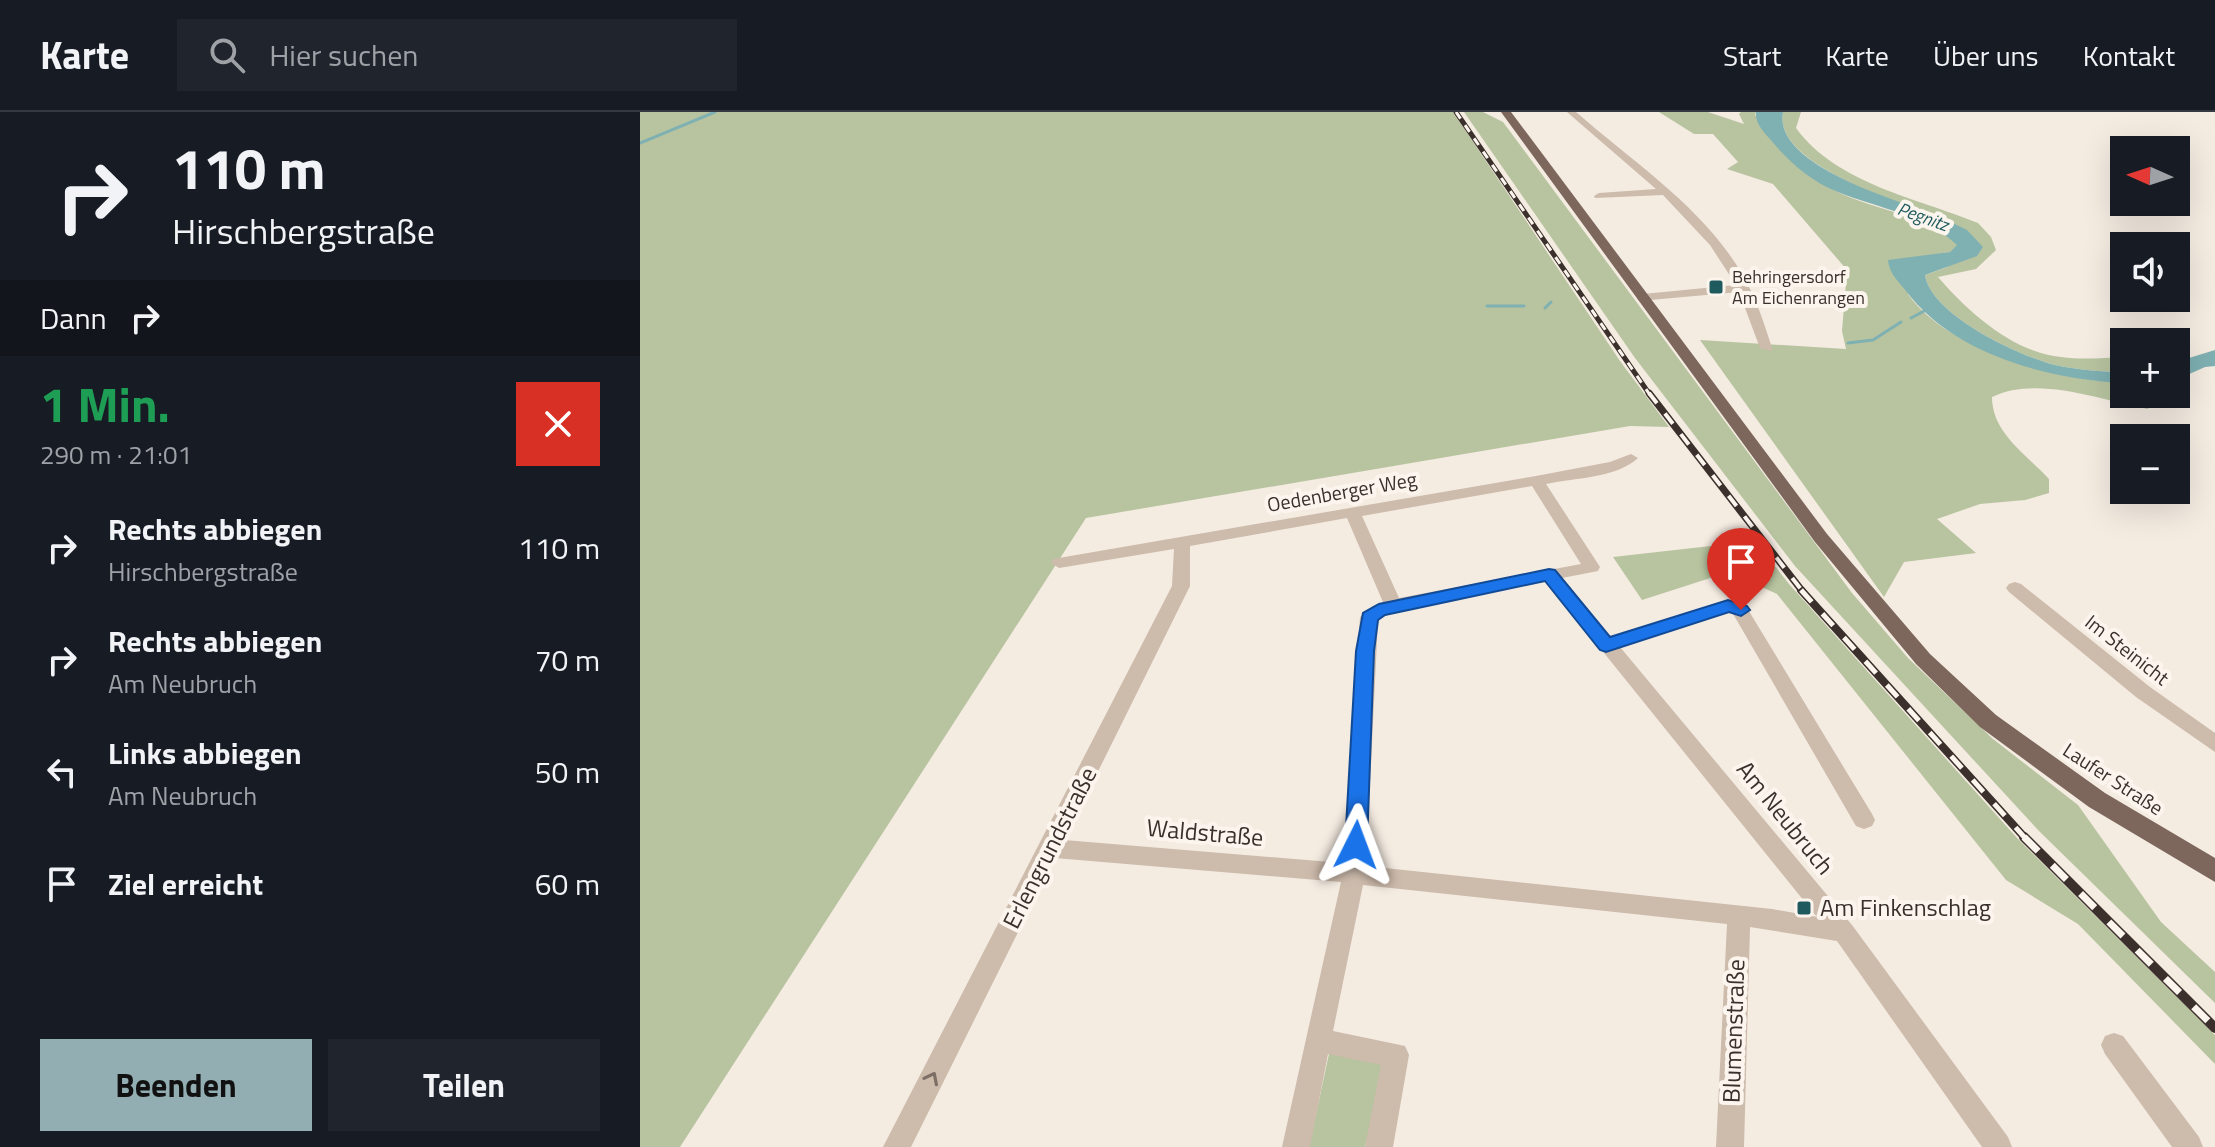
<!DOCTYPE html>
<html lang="de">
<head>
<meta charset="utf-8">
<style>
  :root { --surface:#171b24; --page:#20242c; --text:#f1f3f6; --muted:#9ea1a6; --line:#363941; --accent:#92aeb2 }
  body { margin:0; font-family:"Titillium Web",sans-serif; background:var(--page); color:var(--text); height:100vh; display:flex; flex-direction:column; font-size:30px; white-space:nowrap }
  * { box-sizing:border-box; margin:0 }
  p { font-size:26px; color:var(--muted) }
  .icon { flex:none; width:44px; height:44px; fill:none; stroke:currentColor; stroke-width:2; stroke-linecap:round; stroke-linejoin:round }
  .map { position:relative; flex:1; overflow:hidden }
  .sheet { display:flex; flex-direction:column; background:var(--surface); width:640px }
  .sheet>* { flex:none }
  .hud { background:#171b24; color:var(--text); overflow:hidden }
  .needle { width:52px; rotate:273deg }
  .controls { position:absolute; left:1470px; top:24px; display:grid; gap:16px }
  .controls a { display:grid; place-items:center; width:80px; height:80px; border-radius:0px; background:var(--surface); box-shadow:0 8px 32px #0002; font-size:40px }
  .pin { position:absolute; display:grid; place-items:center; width:68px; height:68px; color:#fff; margin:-82px -34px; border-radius:50% 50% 50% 0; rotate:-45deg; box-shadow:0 0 8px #0007 }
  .pin .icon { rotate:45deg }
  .me { position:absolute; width:88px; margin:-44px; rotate:3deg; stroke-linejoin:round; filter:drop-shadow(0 0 6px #0008) }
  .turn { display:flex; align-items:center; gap:28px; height:168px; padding:0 40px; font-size:36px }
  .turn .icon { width:104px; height:104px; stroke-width:2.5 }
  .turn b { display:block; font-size:56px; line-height:68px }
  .then { display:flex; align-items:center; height:76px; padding:0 40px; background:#0003; gap:16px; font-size:30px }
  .round { display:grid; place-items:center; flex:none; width:84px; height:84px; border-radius:0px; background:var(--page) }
  .headline { display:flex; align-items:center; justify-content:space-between; height:136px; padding:0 40px }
  h1 { font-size:48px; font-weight:700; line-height:60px; color:#1e9e55 }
  .action { display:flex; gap:16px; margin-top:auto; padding:16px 40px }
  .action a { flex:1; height:92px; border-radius:0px; background:var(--accent); color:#111; font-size:32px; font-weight:700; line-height:92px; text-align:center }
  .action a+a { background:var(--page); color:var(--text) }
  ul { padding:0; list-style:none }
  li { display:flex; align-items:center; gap:24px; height:112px; padding:0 40px }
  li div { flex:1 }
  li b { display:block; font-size:30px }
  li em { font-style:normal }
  header { display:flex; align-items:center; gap:48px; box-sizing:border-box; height:112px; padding:0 40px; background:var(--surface); border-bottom:2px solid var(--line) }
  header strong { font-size:38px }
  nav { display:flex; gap:44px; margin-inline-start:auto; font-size:28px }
  .search { width:560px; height:72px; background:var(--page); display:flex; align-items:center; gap:20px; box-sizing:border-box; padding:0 28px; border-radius:0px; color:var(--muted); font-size:30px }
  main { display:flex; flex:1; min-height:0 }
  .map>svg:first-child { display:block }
  .green { fill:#b8c4a0 }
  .water { fill:#7fb0b2 }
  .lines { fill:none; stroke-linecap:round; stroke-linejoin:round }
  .stream { stroke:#7fb0b2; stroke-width:3 }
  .minor { fill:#cdbbac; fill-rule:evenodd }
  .primary { fill:#7d675c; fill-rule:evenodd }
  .rail-far3-casing { stroke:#3b302b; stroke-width:5 }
  .rail-far2-casing { stroke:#3b302b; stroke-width:7 }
  .rail-far1-casing { stroke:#3b302b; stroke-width:8 }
  .rail-casing { stroke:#3b302b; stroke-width:10 }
  .rail-far3 { stroke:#fbf5ee; stroke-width:3; stroke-dasharray:8; stroke-linecap:butt }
  .rail-far2 { stroke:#fbf5ee; stroke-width:4; stroke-dasharray:13; stroke-linecap:butt }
  .rail-far1 { stroke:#fbf5ee; stroke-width:5; stroke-dasharray:16; stroke-linecap:butt }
  .rail { stroke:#fbf5ee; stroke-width:7; stroke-dasharray:20; stroke-linecap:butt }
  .oneway { stroke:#7d6f65 }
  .route { fill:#1a73e8; stroke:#114b97; stroke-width:2 }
  .poi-dot { fill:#1f5a5e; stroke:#fbf5ee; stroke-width:3 }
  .labels { text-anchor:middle; stroke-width:8; stroke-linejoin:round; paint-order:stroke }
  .far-water-label { font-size:18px; font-style:italic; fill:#1f5a5e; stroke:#fbf5ee }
  .far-poi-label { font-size:18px; fill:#3b302b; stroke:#fbf5ee; text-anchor:start }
  .street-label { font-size:20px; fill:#3b302b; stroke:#fbf5ee }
  .near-street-label { font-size:24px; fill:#3b302b; stroke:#fbf5ee }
  .near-poi-label { font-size:24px; fill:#3b302b; stroke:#fbf5ee; text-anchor:start }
</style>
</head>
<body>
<header>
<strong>Karte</strong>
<div class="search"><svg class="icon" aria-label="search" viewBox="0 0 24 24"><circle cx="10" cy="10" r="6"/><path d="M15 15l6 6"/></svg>Hier suchen</div>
<nav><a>Start</a><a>Karte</a><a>Über uns</a><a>Kontakt</a></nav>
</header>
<main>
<section class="sheet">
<div class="hud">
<div class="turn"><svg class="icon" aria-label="right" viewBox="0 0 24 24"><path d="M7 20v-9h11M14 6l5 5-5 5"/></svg><div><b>110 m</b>Hirschbergstraße</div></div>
<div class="then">Dann<svg class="icon" aria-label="right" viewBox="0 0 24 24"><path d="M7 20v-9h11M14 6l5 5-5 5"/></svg></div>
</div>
<div class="headline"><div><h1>1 Min.</h1><p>290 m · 21:01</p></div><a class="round" style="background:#d93025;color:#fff"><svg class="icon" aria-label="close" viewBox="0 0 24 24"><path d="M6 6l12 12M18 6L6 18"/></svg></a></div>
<ul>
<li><svg class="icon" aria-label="right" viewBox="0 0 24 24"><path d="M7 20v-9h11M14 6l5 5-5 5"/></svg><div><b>Rechts abbiegen</b><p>Hirschbergstraße</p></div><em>110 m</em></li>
<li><svg class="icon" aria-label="right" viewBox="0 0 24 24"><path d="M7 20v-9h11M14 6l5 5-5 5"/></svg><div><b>Rechts abbiegen</b><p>Am Neubruch</p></div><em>70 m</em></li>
<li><svg class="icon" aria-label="left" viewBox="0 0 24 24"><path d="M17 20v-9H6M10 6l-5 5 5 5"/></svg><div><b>Links abbiegen</b><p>Am Neubruch</p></div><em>50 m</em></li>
<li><svg class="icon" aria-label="arrive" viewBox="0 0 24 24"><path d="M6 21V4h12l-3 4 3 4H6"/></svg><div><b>Ziel erreicht</b></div><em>60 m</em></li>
</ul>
<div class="action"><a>Beenden</a><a>Teilen</a></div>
</section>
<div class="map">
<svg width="1575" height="1035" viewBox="0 0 1575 1035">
  <rect width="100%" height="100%" fill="#f4ebe1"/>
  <!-- green -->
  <g class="green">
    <path d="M 0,0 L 813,0 L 980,249 L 1029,315 L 990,314 L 446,406 L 40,1035 L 0,1035 Z"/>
    <path d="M 824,0 L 843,0 L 863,10 L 1212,481 L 1268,546 L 1353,627 L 1438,693 L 1521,810 L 1575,860 L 1575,891 L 1399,719 L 1155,454 L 995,246 Z"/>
    <path d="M 1019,0 L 1068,0 L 1104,12 L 1099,2 L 1101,0 L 1116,0 L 1115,3 C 1133,21 1178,71 1198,80 C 1237,99 1285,102 1318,133 L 1310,140 L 1291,143 L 1268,182 C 1306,238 1420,268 1484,271 L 1484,282 L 1516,282 L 1508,297 C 1461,288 1397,263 1352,285 C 1352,321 1386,342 1409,367 L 1409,381 L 1385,388 L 1340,392 L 1297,407 L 1336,441 L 1264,450 L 1244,485 L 1060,228 L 1206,237 L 1202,219 L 1207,158 L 1133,72 L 1087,57 L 1098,50 L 1073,22 L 1054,22 Z"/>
    <path d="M 1143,0 L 1161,0 L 1156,16 C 1197,72 1277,86 1338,111 L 1351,125 L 1356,138 L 1336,157 L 1298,165 C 1328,200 1374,241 1421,245 C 1442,248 1463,246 1484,245 L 1484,261 C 1461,259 1437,258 1415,253 C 1379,244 1291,203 1285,163 L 1305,156 L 1342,136 C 1312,121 1282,105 1252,90 C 1222,75 1134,44 1143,0 Z"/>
    <path d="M 1115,429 L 1149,472 L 1377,726 L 1575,923 L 1575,952 L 1438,812 L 1366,768 L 1137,482 L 1089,460 L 1002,488 L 973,445 Z"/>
    <path d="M 690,937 L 745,951 L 725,1035 L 669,1035 Z"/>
  </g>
  <!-- water -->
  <g class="water">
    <path d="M 1116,0 L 1143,0 C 1133,52 1251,86 1287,100 C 1301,105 1314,112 1327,118 L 1343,135 L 1337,144 L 1285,163 C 1291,203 1379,244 1415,253 C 1437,258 1461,259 1484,261 L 1484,271 C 1408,267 1314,243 1266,179 C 1258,169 1249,161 1248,148 L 1310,140 L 1317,133 C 1286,103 1237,96 1198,80 C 1170,69 1148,49 1129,26 C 1122,18 1115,10 1116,0 Z"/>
    <path d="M 1575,238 L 1575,254 L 1565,255 L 1536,268 L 1536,250 Z"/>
  </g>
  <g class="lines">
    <!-- stream -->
    <g class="stream">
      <path d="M 0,31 L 75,0"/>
      <path d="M 847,194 L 884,194"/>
      <path d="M 905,196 L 911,190"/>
      <path d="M 1271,206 L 1288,197"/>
      <path d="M 1208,231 L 1233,228 L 1261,210"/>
    </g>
    <!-- minor -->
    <g class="minor">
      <path d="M 927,0 L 936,0 C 994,51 1063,95 1102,162 C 1116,185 1124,211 1132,236 L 1131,239 L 1120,236 L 1099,180 L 999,189 L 997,186 L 1003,182 L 1096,173 L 1070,133 L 1023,83 L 955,86 L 954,84 L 959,81 L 1016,77 Z"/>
      <path d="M 991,342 L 998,346 C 977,366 933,366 906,372 L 960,455 L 958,459 L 922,466 L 971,525 L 1088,488 L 1104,491 L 1232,702 L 1235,708 L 1232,714 L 1224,717 L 1216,714 L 1092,500 L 980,535 L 1212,813 L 1368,1025 L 1372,1035 L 1342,1035 L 1197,829 L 1110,815 L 1104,1035 L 1076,1035 L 1087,812 L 723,773 L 693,919 L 765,934 L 769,943 L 753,1035 L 725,1035 L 741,953 L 688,942 L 670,1035 L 642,1035 L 701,770 L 415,746 L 271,1035 L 243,1035 L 532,474 L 534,437 L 419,456 L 411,451 L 413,447 L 896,364 L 970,350 ZM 892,374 L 941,452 L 759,486 L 722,404 ZM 707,406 L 743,490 L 733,494 L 720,505 L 703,751 L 424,728 L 550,474 L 550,434 ZM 906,469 L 1177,805 L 1132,797 L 726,754 L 738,508 L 756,498 Z"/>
      <path d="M 1375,470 L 1381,472 L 1510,575 L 1575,621 L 1575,640 L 1496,585 L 1369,480 L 1366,476 L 1369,472 Z"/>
      <path d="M 1474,921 L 1483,924 L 1559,1025 L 1563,1035 L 1532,1035 L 1465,942 L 1461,933 L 1465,924 Z"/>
    </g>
    <!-- primary -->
    <path class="primary" d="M 861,0 L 871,0 L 1187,422 L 1290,542 L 1356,603 L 1465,681 L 1575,746 L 1575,770 L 1449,695 L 1340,615 L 1276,552 L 1175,430 Z"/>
    <defs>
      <path id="rail-far3" d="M 816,0 L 1010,283"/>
      <path id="rail-far2" d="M 1009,281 L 1163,480"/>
      <path id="rail-far1" d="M 1161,478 L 1386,727"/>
      <path id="rail" d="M 1384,725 L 1575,916"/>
    </defs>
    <!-- rail-far3 casing -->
    <use href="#rail-far3" class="rail-far3-casing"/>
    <!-- rail-far2 casing -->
    <use href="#rail-far2" class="rail-far2-casing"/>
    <!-- rail-far1 casing -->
    <use href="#rail-far1" class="rail-far1-casing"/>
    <!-- rail casing -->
    <use href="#rail" class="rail-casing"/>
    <!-- rail-far3 -->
    <use href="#rail-far3" class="rail-far3"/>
    <!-- rail-far2 -->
    <use href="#rail-far2" class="rail-far2"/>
    <!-- rail-far1 -->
    <use href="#rail-far1" class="rail-far1"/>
    <!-- rail -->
    <use href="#rail" class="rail"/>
  </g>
  <!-- one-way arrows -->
  <defs><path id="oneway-chevron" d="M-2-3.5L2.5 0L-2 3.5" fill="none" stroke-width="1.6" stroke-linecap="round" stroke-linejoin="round" transform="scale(2)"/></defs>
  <use class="oneway" href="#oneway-chevron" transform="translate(292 966) rotate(-63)"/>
  <!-- route -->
  <path class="route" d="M 909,457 L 915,458 L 970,525 L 1088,488 L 1107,494 L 1110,498 L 1101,504 L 1089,500 L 966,540 L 960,538 L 905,469 L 745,503 L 738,508 L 734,539 L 727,733 L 724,740 L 716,742 L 708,740 L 705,733 L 716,539 L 723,501 L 739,492 Z"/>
  <!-- markers -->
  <g class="poi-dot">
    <rect x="1068" y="167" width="16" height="16" rx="4"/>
    <rect x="1156" y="788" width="16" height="16" rx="4"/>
  </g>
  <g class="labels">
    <!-- far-water labels -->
    <g class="far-water-label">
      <text transform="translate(1283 105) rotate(20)" y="6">Pegnitz</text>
    </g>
    <!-- far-poi labels -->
    <g class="far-poi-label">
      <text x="1092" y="171">Behringersdorf<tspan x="1092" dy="21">Am Eichenrangen</tspan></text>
    </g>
    <!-- street labels -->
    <g class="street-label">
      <text transform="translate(702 380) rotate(-10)" y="7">Oedenberger Weg</text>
      <text transform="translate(1487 538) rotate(38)" y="7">Im Steinicht</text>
      <text transform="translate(1473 667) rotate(33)" y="7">Laufer Straße</text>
    </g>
    <!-- near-street labels -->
    <g class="near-street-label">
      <text transform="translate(1145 706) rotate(51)" y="8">Am Neubruch</text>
      <text transform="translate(565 721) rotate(5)" y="8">Waldstraße</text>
      <text transform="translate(410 736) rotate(-63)" y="8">Erlengrundstraße</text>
      <text transform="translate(1094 919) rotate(-88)" y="8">Blumenstraße</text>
    </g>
    <!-- near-poi labels -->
    <g class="near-poi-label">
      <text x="1180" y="804">Am Finkenschlag</text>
    </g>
  </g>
</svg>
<div class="controls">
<a><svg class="needle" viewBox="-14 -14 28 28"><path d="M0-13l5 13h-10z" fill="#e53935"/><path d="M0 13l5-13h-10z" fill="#9ea1a6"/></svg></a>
<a><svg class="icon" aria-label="sound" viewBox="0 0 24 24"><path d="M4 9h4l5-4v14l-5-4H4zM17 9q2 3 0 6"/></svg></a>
<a>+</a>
<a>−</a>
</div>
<div class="pin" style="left:1101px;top:498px;background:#d93025"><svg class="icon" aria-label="arrive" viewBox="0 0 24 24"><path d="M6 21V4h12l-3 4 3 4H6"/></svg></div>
<svg class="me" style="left:716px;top:733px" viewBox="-20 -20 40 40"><path d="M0-17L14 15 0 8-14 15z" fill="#1a73e8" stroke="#fff" stroke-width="4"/></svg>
</div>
</main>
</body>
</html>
